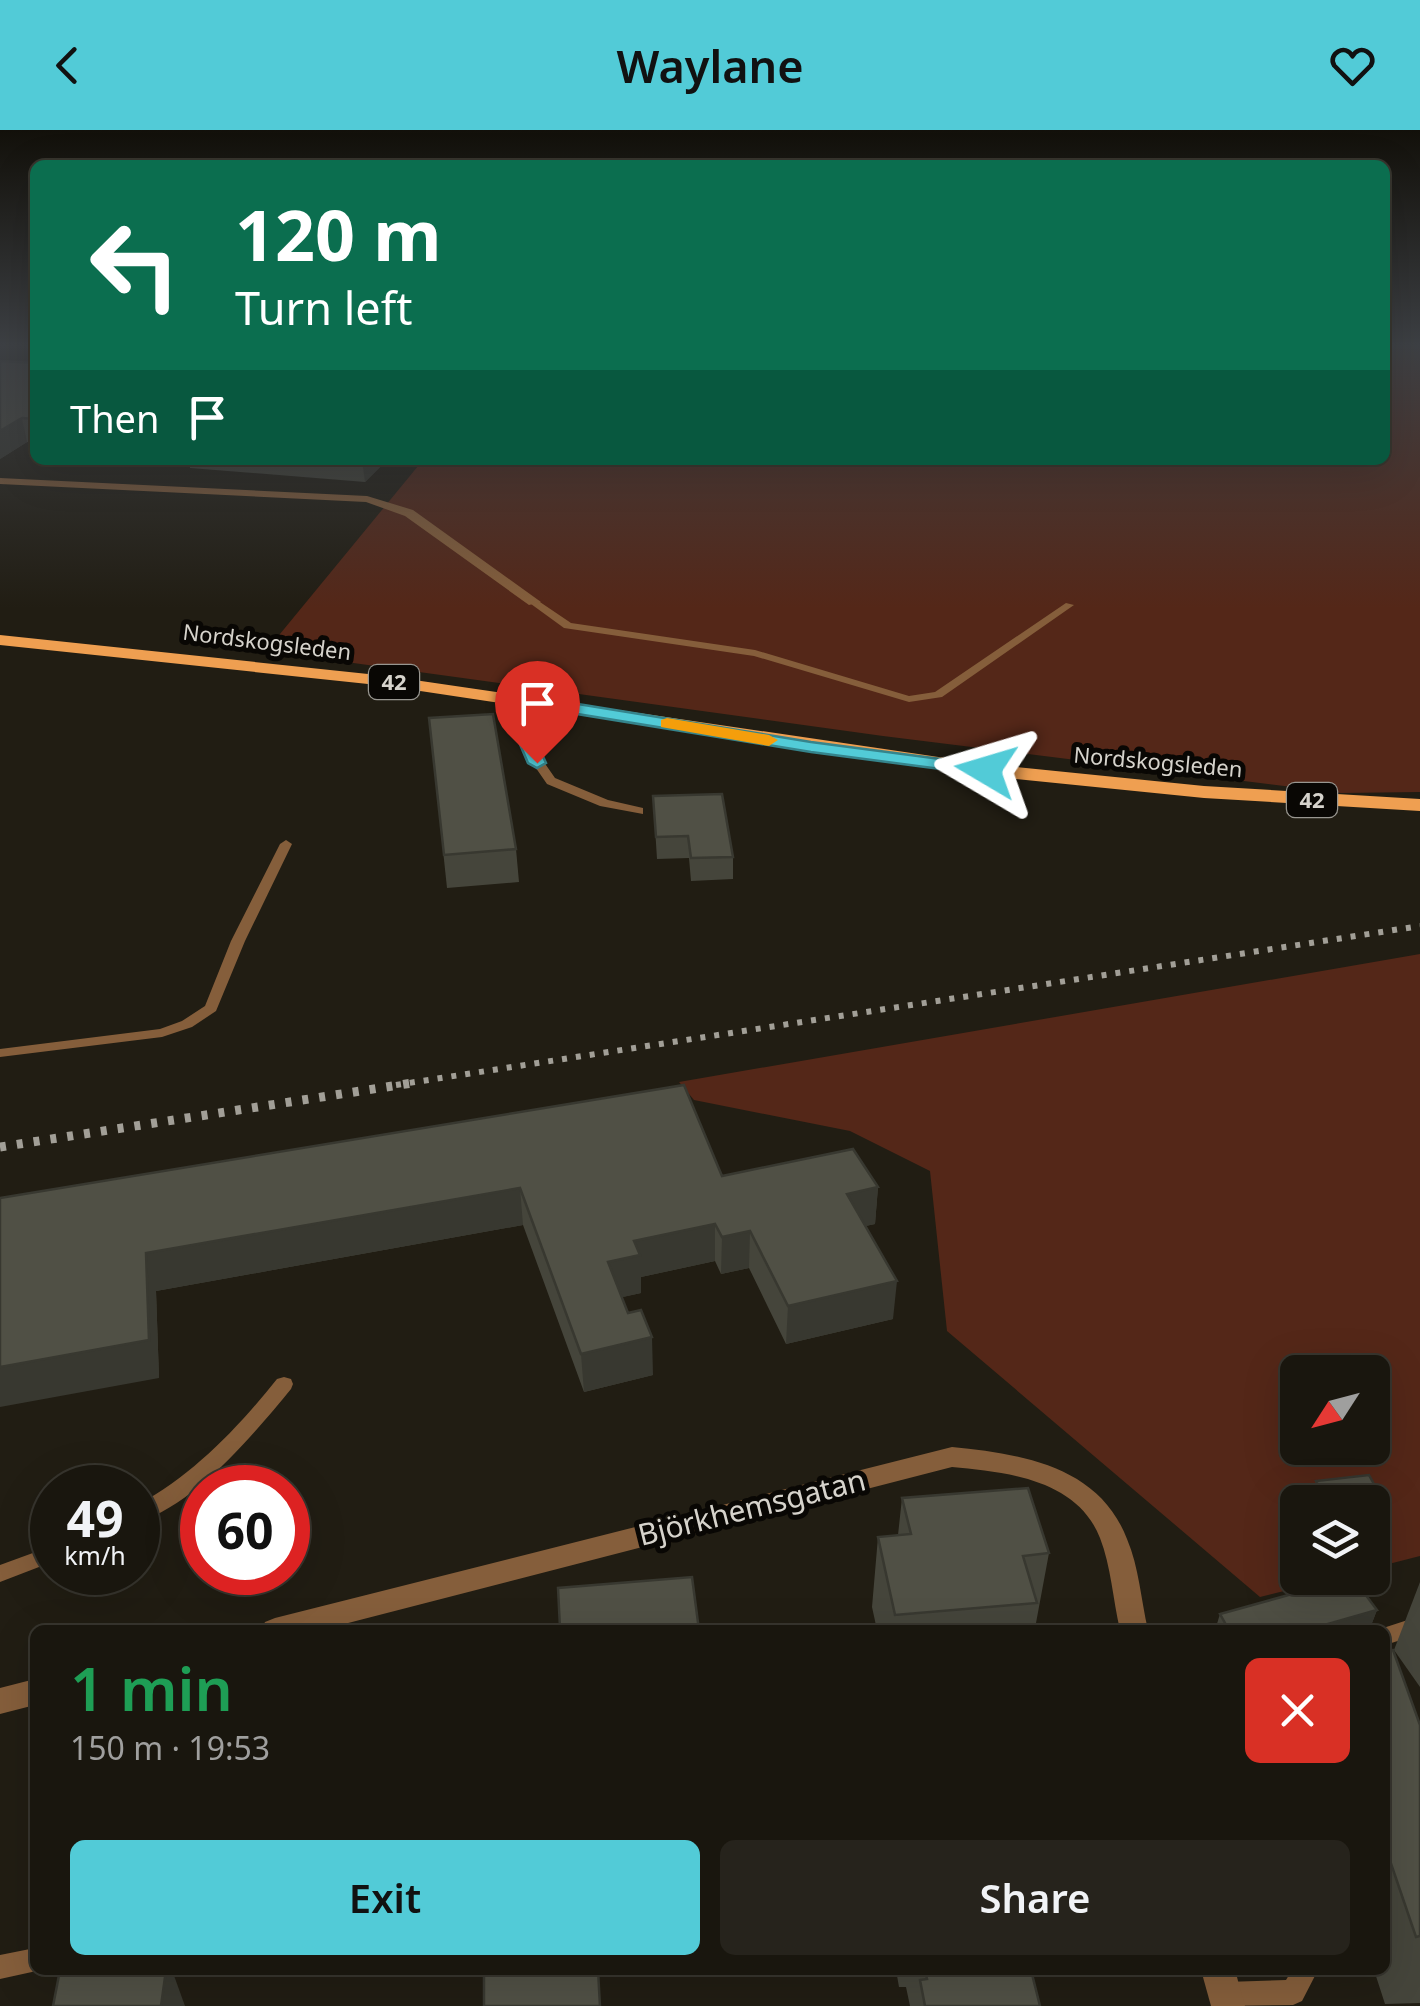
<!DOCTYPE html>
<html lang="en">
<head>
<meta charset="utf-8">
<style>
  :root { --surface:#19160e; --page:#26231c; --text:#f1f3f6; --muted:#9f9f9e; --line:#37352e; --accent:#52cbd7 }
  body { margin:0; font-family:"Noto Sans",sans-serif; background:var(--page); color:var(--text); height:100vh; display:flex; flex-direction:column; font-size:38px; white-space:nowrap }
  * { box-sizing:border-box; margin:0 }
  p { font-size:32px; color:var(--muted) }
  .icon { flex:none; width:55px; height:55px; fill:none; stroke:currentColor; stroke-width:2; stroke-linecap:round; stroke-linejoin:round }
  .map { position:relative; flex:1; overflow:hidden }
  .drawer { position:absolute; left:30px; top:1495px; width:1360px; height:350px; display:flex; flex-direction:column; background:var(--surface); border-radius:15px; box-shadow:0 10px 40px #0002,0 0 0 2px var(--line) }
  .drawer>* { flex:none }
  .banner { position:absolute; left:30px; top:30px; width:1360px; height:305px; border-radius:15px; box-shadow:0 10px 40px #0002,0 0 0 2px var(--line); background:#0b6e4f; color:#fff; overflow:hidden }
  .needle { width:65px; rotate:234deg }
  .controls { position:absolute; left:1280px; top:1225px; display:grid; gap:20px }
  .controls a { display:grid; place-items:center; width:110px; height:110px; border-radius:15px; background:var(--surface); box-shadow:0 10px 40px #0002,0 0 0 2px var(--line); font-size:50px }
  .speed { position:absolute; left:30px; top:1335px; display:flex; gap:20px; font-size:50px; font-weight:700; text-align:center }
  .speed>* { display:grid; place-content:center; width:130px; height:130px; border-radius:50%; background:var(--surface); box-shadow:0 10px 40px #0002,0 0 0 2px var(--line); line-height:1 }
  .speed small { font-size:25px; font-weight:400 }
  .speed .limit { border:15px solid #d22; background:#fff; color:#111 }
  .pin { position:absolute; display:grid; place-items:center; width:85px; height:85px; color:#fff; margin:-102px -42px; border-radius:50% 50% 50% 0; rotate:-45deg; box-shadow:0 0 10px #0007 }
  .pin .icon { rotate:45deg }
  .me { position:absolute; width:110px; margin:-55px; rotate:277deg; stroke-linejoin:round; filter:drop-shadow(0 0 8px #0008) }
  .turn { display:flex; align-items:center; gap:35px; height:210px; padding:0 40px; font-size:45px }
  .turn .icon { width:130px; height:130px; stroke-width:2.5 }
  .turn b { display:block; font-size:70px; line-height:85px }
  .then { display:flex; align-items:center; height:95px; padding:0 40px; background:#0003; gap:20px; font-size:38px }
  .round { display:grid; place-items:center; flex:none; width:105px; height:105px; border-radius:15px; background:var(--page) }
  .headline { display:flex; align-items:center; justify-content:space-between; height:170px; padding:0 40px }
  h1 { font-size:60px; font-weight:600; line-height:75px; color:#1e9e55 }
  .action { display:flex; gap:20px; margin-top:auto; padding:20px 40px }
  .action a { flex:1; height:115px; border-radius:15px; background:var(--accent); color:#111; font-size:40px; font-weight:600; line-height:115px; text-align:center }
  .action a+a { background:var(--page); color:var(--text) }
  header { display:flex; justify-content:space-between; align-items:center; height:130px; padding:0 40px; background:var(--accent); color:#111; font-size:45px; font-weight:600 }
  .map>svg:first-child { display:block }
  .green { fill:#542718; fill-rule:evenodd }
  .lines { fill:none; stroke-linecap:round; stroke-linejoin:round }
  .lane { fill:#855e3b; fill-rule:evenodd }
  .street { fill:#855e3b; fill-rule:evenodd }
  .primary { fill:#ef9f51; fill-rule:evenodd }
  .rail-far1 { stroke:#a29f97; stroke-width:6; stroke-dasharray:5 9; stroke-linecap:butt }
  .rail { stroke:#a29f97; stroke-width:9; stroke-dasharray:6 11; stroke-linecap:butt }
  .wall { fill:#45453b }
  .shaded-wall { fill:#383830 }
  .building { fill:#505045; stroke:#383830; stroke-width:2.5 }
  .route { fill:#52cbd7; stroke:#35848c; stroke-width:2.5 }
  .slow { fill:#f59e0b }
  .labels { text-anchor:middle; stroke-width:10; stroke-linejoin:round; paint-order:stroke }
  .far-street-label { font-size:22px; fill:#d6d3cc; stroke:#090704 }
  .shield { fill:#090704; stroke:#989690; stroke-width:2.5 }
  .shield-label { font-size:22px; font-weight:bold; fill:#d6d3cc }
  .near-street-label { font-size:30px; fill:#d6d3cc; stroke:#090704 }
</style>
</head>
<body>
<header><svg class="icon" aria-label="back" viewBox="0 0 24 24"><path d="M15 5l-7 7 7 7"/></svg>Waylane<svg class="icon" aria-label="heart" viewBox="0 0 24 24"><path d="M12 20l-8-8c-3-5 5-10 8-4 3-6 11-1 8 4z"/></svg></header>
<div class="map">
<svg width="1420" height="1876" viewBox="0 0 1420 1876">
  <rect width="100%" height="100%" fill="#211d13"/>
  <!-- green -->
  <g class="green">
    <path d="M 1385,216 L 1420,216 L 1420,662 L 1341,663 L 883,606 L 266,521 L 423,330 L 1385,330 Z"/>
    <path d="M 1420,824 L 1420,1426 L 1373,1438 L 1372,1372 L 1298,1372 L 1298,1448 L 1336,1448 L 1260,1467 L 947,1201 L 930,1041 L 850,1001 L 694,970 L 679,952 ZM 1298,1242 L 1372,1242 L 1372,1318 L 1298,1318 Z"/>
  </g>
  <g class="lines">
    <!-- lane -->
    <g class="lane">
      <path d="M 531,470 L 537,470 L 571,493 L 755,520 L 909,566 L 935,562 L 1066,473 L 1074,475 L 942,567 L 909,572 L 754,526 L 564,498 L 531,474 Z"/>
      <path d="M 541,570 L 546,573 L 530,605 L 532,615 L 555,648 L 608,670 L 643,678 L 643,684 L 600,676 L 547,654 L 520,615 L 518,605 L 536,573 Z"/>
      <path d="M 286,710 L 292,714 L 245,811 L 216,881 L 192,897 L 162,907 L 0,927 L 0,919 L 160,899 L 182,891 L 205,876 L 231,811 L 280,714 Z"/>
      <path d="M 284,1247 L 291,1249 L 293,1254 L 291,1259 C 254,1304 195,1375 138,1392 L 138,1375 C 194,1344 237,1299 277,1249 Z"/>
      <path d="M 52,1416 L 52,1432 L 0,1452 L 0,1435 Z"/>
      <path d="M 1420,1486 L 1420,1504 L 1385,1515 L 1385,1500 L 1377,1500 Z"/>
      <path d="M 35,1818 L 35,1840 L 41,1840 L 0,1849 L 0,1825 Z"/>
      <path d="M 1292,1840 L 1318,1840 L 1302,1871 L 1293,1875 L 1221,1876 L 1216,1874 L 1212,1865 L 1216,1856 L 1225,1852 L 1286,1850 Z"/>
    </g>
    <!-- street -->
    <g class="street">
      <path d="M 0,348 L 367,366 L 413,380 L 541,472 L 529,475 L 405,386 L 366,372 L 0,354 Z"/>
      <path d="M 952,1317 C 1022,1324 1099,1336 1127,1409 C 1139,1437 1141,1470 1148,1500 L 1120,1500 C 1113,1470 1111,1436 1100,1408 C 1077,1349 1006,1342 952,1337 L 321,1500 L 261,1500 L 265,1492 L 275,1488 Z"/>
      <path d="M 35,1549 L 35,1575 L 0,1584 L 0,1558 Z"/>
      <path d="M 1201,1840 L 1235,1840 L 1245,1876 L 1211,1876 Z"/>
    </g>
    <!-- primary -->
    <path class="primary" d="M 0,505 L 387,546 L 986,634 L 1204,656 L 1420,669 L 1420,681 L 1204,668 L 986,646 L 387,556 L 0,515 Z"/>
    <!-- rail-far1 -->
    <path class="rail-far1" d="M 396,955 L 1420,796"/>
    <!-- rail -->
    <path class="rail" d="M 0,1017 L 412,953"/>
  </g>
  <!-- wall -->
  <g class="wall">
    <path d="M 35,233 L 35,312 L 27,312 L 0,329 Z"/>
    <path d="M 189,330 L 387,330 L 365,352 L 190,338 Z"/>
    <path d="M 429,588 L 516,719 L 519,752 L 447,758 Z"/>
    <path d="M 653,666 L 733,727 L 733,749 L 691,751 L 689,728 L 657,729 Z"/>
    <path d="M 722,1046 L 878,1057 L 875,1094 L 865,1096 L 893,1189 L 786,1214 L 749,1138 L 721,1144 L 715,1131 L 641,1147 L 641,1163 L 622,1167 L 653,1245 L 584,1262 L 523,1095 L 156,1161 L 159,1248 L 0,1068 Z"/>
    <path d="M 1369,1345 L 1387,1378 L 1382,1391 L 1372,1392 L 1372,1372 L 1316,1372 L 1312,1364 L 1316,1351 Z"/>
    <path d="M 902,1368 L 1049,1423 L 1036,1493 L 1033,1494 L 1032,1500 L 877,1500 L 872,1477 L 878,1407 L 898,1405 Z"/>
    <path d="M 1420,1452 L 1420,1557 L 1394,1520 Z"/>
    <path d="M 1377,1480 L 1372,1493 L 1348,1500 L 1218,1500 L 1216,1497 L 1220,1484 Z"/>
    <path d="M 1385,1520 L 1420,1595 L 1420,1873 L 1385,1874 L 1374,1840 L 1385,1840 Z"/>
    <path d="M 896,1840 L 1031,1840 L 1040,1876 L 910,1876 L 906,1857 L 899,1857 Z"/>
  </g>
  <!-- shaded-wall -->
  <g class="shaded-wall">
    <path d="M 22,288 L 27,312 L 0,329 L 0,301 Z"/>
    <path d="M 362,330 L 387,330 L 365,352 Z"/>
    <path d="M 878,1057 L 875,1094 L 844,1101 L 847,1064 Z"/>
    <path d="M 520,1058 L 523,1095 L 156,1161 L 159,1248 L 0,1277 L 0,1237 L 146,1123 Z"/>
    <path d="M 715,1094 L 715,1131 L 641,1147 L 641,1163 L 610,1170 L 608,1132 L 634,1111 Z"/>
    <path d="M 750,1101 L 749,1138 L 721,1144 L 722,1107 Z"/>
    <path d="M 897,1151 L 893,1189 L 786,1214 L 788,1176 Z"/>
    <path d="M 652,1207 L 653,1245 L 584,1262 L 581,1224 Z"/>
    <path d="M 1377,1480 L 1372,1493 L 1348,1500 L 1307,1500 Z"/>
    <path d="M 166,1840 L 172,1840 L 185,1876 L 161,1876 Z"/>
  </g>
  <!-- building -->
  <g class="building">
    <path d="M 0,231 L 35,233 L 35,289 L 22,288 L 0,301 Z"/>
    <path d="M 493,584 L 516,719 L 444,725 L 429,588 Z"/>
    <path d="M 722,664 L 733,727 L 691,728 L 688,706 L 656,707 L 653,666 Z"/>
    <path d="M 684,955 L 722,1046 L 853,1019 L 878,1057 L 847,1064 L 897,1151 L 788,1176 L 750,1101 L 722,1107 L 715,1094 L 634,1111 L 640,1125 L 608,1132 L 628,1183 L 641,1180 L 652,1207 L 581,1224 L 520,1058 L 146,1123 L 149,1210 L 0,1237 L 0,1068 Z"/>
    <path d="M 1369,1345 L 1387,1378 L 1372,1380 L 1372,1372 L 1327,1372 L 1316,1351 Z"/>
    <path d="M 1028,1358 L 1049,1423 L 1023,1426 L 1037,1473 L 895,1485 L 878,1407 L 911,1404 L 902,1368 Z"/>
    <path d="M 692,1447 L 699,1500 L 539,1500 L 560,1498 L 558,1458 Z"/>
    <path d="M 1350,1448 L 1353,1448 L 1377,1480 L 1307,1500 L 1229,1500 L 1220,1484 Z"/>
    <path d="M 1385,1520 L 1393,1520 L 1420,1595 L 1420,1806 L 1416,1807 L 1385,1716 Z"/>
    <path d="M 60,1840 L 166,1840 L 161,1876 L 53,1876 Z"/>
    <path d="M 484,1840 L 598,1840 L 600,1876 L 484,1876 Z"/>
    <path d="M 925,1840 L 1031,1840 L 1040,1876 L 925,1876 L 920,1850 L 927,1849 Z"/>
  </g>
  <!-- sky -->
  <linearGradient id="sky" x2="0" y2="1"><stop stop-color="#12100a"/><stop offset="0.45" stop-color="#3d4044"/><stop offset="1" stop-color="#3d4044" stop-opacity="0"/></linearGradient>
  <rect width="1420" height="478" fill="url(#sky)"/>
  <!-- route -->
  <path class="route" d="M 541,568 L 811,612 L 986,635 L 995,640 L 986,645 L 811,622 L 546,579 L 533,605 L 546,633 L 537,638 L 528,633 L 516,605 L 533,573 Z"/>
  <!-- slow -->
  <path class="slow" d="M 667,588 L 769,605 L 778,610 L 769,616 L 661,597 L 661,590 Z"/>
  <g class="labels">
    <!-- far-street labels -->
    <g class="far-street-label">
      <text transform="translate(267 512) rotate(7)" y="8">Nordskogsleden</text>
      <text transform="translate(1158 632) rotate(5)" y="8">Nordskogsleden</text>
    </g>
    <!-- shield labels -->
    <g class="shield">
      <rect x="369" y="535" width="50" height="34" rx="8"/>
      <rect x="1287" y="653" width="50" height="34" rx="8"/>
    </g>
    <g class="shield-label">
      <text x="394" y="560">42</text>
      <text x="1312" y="678">42</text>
    </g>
    <!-- near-street labels -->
    <g class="near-street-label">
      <text transform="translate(752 1378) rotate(-14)" y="10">Björkhemsgatan</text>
    </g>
  </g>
</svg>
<div class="controls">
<a><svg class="needle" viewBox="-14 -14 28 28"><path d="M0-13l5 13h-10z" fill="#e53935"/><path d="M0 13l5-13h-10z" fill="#9f9f9e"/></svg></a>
<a><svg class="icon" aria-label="layers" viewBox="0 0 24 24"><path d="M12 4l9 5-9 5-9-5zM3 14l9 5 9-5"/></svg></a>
</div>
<div class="speed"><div>49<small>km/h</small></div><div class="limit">60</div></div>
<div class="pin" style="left:537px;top:633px;background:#d93025"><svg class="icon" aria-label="arrive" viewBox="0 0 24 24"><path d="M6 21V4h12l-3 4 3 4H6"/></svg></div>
<svg class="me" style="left:986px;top:640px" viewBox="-20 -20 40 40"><path d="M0-17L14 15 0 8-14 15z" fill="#52cbd7" stroke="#fff" stroke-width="4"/></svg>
<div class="banner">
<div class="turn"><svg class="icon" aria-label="left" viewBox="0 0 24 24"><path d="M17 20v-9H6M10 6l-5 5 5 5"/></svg><div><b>120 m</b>Turn left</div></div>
<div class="then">Then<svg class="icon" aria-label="arrive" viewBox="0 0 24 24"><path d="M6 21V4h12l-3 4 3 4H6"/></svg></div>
</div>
<section class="drawer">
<div class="headline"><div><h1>1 min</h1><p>150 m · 19:53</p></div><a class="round" style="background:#d93025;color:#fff"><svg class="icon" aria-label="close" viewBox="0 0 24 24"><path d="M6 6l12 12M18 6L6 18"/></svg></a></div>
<div class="action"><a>Exit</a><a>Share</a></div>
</section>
</div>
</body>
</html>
